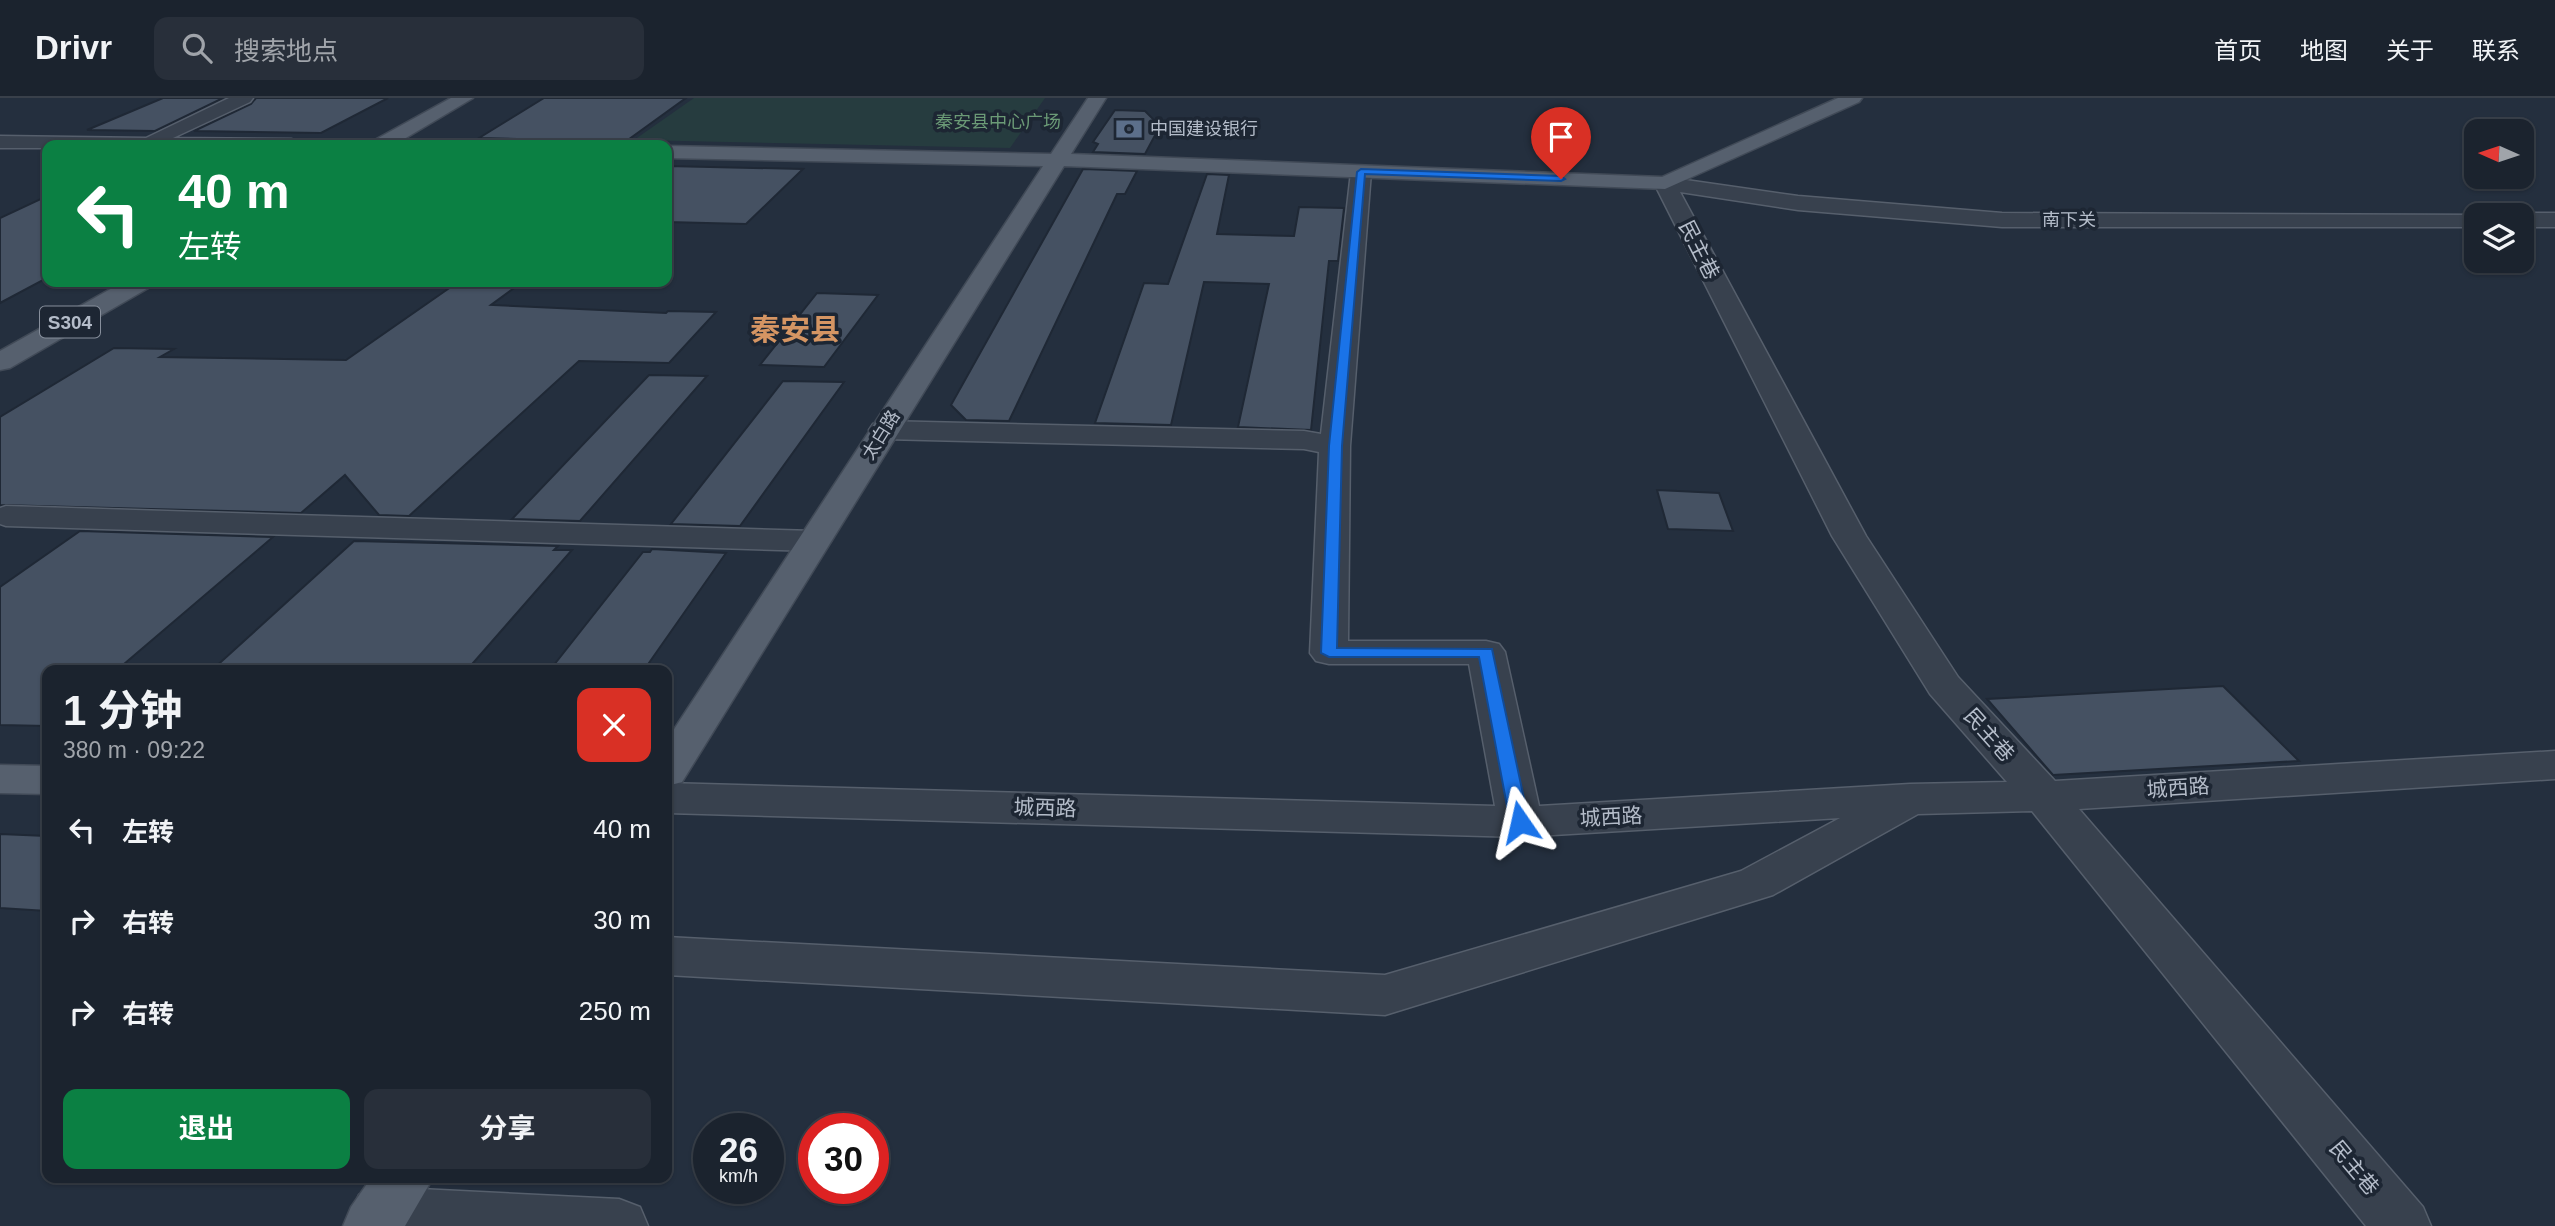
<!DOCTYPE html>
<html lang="zh">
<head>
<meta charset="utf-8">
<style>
  :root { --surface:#1b232e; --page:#282f3a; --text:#f1f3f6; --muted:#a0a4aa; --line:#39404a; --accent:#0b8043 }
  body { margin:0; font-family:Arial,"Noto Sans SC",sans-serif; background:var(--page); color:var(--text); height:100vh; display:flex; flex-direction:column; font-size:26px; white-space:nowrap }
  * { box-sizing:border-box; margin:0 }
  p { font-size:23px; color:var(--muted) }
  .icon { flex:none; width:38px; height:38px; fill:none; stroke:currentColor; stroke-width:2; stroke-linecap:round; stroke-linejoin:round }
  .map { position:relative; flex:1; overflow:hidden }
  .details { position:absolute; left:42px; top:567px; width:630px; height:518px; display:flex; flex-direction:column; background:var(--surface); border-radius:14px; box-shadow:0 2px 5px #0004,0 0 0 2px var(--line) }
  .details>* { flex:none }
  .hud { position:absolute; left:42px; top:42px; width:630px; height:147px; border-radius:14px; box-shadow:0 2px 5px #0004,0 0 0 2px var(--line); background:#0b8043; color:#fff; overflow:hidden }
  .needle { width:46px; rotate:273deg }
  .tools { position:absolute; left:2464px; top:21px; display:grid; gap:14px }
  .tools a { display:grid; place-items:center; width:70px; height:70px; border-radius:14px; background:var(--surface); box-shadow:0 2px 5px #0004,0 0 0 2px var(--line); font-size:35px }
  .speed { position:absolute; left:693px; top:1015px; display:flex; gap:14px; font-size:35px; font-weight:700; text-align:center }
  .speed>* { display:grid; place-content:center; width:91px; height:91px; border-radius:50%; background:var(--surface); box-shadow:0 2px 5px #0004,0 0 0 2px var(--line); line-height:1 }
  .speed small { font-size:18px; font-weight:400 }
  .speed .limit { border:10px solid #d22; background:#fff; color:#111 }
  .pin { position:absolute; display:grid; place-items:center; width:60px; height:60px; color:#fff; margin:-72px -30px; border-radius:50% 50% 50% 0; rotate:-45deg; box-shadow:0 0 7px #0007 }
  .pin .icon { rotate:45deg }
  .me { position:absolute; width:77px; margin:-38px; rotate:349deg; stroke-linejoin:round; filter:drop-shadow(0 0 5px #0008) }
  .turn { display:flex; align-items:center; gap:24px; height:147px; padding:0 21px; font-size:32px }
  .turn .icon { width:91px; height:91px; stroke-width:2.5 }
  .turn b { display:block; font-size:49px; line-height:60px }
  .round { display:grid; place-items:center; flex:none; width:74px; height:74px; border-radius:14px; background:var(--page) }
  .head { display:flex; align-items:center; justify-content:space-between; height:119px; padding:0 21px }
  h1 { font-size:42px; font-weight:700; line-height:52px }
  .cta { display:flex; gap:14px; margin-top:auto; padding:14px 21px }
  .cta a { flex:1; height:80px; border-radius:14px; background:var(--accent); color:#fff; font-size:28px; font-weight:700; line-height:80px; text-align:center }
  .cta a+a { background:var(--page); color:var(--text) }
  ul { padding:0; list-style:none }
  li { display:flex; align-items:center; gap:21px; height:91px; padding:0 21px }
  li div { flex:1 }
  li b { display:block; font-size:26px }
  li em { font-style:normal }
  header { display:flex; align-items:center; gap:42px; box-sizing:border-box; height:98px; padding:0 35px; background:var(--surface); border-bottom:2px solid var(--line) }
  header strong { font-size:33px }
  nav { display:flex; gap:38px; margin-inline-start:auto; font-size:24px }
  .search { width:490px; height:63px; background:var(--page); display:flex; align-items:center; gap:18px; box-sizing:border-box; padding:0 24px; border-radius:14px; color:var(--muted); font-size:26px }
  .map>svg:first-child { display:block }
  .green { fill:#263c3f }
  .building { fill:#455162; stroke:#1f2835; stroke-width:2 }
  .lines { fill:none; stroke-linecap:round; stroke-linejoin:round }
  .minor-casing { stroke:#565f6c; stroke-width:3 }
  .major-casing { stroke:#414a57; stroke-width:3 }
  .minor { fill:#38414e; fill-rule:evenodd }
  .major { fill:#56606e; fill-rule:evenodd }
  .route { fill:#1a73e8; stroke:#114b97; stroke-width:2 }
  .labels { text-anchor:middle; stroke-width:7; stroke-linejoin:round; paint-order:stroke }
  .far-park-label { font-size:18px; fill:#6b9a76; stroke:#1d2633 }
  .far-poi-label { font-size:18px; fill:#b4bcc9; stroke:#1d2633; text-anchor:start }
  .far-street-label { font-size:18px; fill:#b4bcc9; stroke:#1d2633 }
  .shield { fill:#1d2633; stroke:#878f9c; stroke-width:2 }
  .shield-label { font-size:19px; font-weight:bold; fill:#b4bcc9 }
  .street-label { font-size:21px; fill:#b4bcc9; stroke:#1d2633 }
  .far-town-label { font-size:30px; font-weight:bold; fill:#d59563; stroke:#1d2633 }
</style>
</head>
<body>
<header>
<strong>Drivr</strong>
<div class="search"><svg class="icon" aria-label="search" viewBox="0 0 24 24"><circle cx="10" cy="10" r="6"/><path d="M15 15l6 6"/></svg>搜索地点</div>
<nav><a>首页</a><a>地图</a><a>关于</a><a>联系</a></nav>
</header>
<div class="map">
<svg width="2555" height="1128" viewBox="0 0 2555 1128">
  <rect width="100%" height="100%" fill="#242f3e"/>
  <!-- green -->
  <path class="green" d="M 694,0 L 1045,0 L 1010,50 L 634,42 Z"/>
  <!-- building -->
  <g class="building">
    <path d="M 163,0 L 223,0 L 155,33 L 87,32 Z"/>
    <path d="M 256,0 L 388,0 L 321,35 L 194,33 L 251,6 Z"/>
    <path d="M 544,0 L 686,0 L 625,44 L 479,40 Z"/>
    <path d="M 1115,12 L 1145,13 L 1160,28 L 1145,56 L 1093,54 L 1098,46 L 1093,44 Z"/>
    <path d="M 667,68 L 803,71 L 746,126 L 667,124 Z"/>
    <path d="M 1083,71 L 1137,73 L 1125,96 L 1117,96 L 1009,323 L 966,322 L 951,307 Z"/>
    <path d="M 1207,76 L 1229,77 L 1217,136 L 1294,138 L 1299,109 L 1344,110 L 1338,163 L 1329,163 L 1311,332 L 1238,329 L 1269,186 L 1204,184 L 1171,327 L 1095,325 L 1144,185 L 1168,186 Z"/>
    <path d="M 47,98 L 47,180 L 0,205 L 0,120 Z"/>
    <path d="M 458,184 L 522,184 L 491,207 L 666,215 L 668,213 L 716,214 L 669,265 L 579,263 L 409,418 L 379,417 L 345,377 L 301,415 L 0,407 L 0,319 L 114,250 L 174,251 L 160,259 L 346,262 Z"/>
    <path d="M 817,195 L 878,197 L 824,269 L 760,267 Z"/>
    <path d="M 649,277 L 707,278 L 580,423 L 512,421 Z"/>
    <path d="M 783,283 L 844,284 L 740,428 L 671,426 Z"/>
    <path d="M 1657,392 L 1719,395 L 1733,433 L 1668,431 Z"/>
    <path d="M 80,433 L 273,439 L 117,572 L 47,572 L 47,628 L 0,627 L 0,489 Z"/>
    <path d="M 354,443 L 558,448 L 554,452 L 572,452 L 467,572 L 212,572 Z"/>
    <path d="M 652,451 L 726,455 L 644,572 L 550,572 L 643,454 L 650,454 Z"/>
    <path d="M 2223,588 L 2299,663 L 2053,677 L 1987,601 Z"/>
    <path d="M 0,736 L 47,738 L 47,813 L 0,810 Z"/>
  </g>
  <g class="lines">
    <defs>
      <g id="minor">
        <path d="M 229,0 L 253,0 L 250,4 L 173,40 L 291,41 L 298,43 L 301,47 L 47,47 L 47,50 L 0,50 L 0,38 L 146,40 Z"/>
        <path d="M 1361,68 L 1368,70 L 1371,74 L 1350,348 L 1348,543 L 1486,543 L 1499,546 L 1505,554 L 1539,708 L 1910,686 L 2007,684 L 1930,596 L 1832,438 L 1654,85 L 1658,81 L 1665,79 L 1798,98 L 2002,115 L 2484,117 L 2476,117 L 2476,129 L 2002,129 L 1798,112 L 1680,94 L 1866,438 L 1958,579 L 2055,683 L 2555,653 L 2555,681 L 2079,711 L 2423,1109 L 2431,1128 L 2366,1128 L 2032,713 L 1918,716 L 1773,797 L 1385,917 L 667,877 L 667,839 L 1385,877 L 1741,773 L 1840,720 L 1520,739 L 667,715 L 667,685 L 1495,708 L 1469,566 L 1329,566 L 1316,563 L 1310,555 L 1319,354 L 1304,351 L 884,341 L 873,338 L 869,332 L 873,326 L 884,323 L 1304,333 L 1321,336 L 1351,74 L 1354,70 Z"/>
        <path d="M 2522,115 L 2555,115 L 2555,129 L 2522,129 L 2522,117 L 2514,117 Z"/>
        <path d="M 6,408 L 814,433 L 826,436 L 831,443 L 826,450 L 814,453 L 6,428 L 0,426 L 0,410 Z"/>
        <path d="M 380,1089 L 619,1101 L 640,1109 L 648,1128 L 356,1128 L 351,1116 L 359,1097 Z"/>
      </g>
      <g id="major">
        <path d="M 451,0 L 473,0 L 394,47 L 370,47 L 373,43 Z"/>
        <path d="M 1088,0 L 1106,0 L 1071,56 L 1662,79 L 1838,0 L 1862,0 L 1859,4 L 1665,91 L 1064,68 L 682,684 L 667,688 L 667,642 L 1043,68 L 667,60 L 667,48 L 1051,56 Z"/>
        <path d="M 123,184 L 153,184 L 150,189 L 10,270 L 0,272 L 0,253 Z"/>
        <path d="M 0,667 L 47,668 L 47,696 L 0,695 Z"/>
        <path d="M 371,1080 L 433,1080 L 405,1128 L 343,1128 L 351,1109 Z"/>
      </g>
    </defs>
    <!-- minor casing -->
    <use href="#minor" class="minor-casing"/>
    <!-- major casing -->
    <use href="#major" class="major-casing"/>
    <!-- minor -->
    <use href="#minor" class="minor"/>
    <!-- major -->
    <use href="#major" class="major"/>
  </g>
  <!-- route -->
  <path class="route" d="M 1361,71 L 1561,78 L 1565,81 L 1561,83 L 1365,76 L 1342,348 L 1337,550 L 1492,551 L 1529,724 L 1526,728 L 1513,728 L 1510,724 L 1479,559 L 1329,559 L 1321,555 L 1329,348 L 1357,74 Z"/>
  <!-- icons -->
  <defs>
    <symbol id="bank-bare" viewBox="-9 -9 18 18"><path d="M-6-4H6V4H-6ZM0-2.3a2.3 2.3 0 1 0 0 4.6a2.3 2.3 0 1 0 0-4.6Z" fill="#5c6f8a" stroke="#1d2633" stroke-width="2.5" paint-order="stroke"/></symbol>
  </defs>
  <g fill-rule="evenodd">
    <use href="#bank-bare" x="1110" y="12" width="38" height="38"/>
  </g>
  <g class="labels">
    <!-- far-park labels -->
    <g class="far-park-label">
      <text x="998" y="30">秦安县中心广场</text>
    </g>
    <!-- far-poi labels -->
    <g class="far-poi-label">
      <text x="1150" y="37">中国建设银行</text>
    </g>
    <!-- far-street labels -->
    <g class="far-street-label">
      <text x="2069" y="128">南下关</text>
      <text transform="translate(881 337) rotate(-58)" y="6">太白路</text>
    </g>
    <!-- shield labels -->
    <rect class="shield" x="40" y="208.5" width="60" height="31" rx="5"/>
    <g class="shield-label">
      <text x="70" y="231">S304</text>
    </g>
    <!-- street labels -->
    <g class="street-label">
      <text transform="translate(1699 152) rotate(63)" y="7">民主巷</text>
      <text transform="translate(1989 637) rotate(48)" y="7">民主巷</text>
      <text transform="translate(2178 690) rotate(-4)" y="7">城西路</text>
      <text transform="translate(1045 710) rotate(2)" y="7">城西路</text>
      <text transform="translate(1611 719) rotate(-3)" y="7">城西路</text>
      <text transform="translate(2354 1070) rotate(50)" y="7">民主巷</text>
    </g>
    <!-- far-town labels -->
    <g class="far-town-label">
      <text x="795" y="242">秦安县</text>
    </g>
  </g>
</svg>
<div class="tools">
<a><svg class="needle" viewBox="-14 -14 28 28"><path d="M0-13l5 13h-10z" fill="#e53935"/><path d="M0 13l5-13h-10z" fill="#a0a4aa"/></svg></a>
<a><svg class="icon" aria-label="layers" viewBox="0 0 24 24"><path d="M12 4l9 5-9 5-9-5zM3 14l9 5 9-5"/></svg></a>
</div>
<div class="speed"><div>26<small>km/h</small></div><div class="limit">30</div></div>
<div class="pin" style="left:1561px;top:81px;background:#d93025"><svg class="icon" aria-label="arrive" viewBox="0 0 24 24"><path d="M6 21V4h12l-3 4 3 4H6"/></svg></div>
<svg class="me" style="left:1520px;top:724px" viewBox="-20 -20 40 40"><path d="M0-17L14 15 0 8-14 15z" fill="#1a73e8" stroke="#fff" stroke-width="4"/></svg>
<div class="hud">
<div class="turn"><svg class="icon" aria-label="left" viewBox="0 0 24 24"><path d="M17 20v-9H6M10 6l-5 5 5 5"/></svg><div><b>40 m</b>左转</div></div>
</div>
<section class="details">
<div class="head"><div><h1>1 分钟</h1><p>380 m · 09:22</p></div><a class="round" style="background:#d93025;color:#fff"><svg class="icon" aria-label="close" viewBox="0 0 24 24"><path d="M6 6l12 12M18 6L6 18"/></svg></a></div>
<ul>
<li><svg class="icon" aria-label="left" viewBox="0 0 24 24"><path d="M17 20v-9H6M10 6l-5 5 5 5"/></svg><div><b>左转</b></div><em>40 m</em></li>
<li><svg class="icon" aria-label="right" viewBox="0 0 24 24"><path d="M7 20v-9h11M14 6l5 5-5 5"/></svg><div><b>右转</b></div><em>30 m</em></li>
<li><svg class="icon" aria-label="right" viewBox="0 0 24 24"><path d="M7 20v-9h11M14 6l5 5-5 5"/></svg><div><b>右转</b></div><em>250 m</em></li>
</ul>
<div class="cta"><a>退出</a><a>分享</a></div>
</section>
</div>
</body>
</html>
